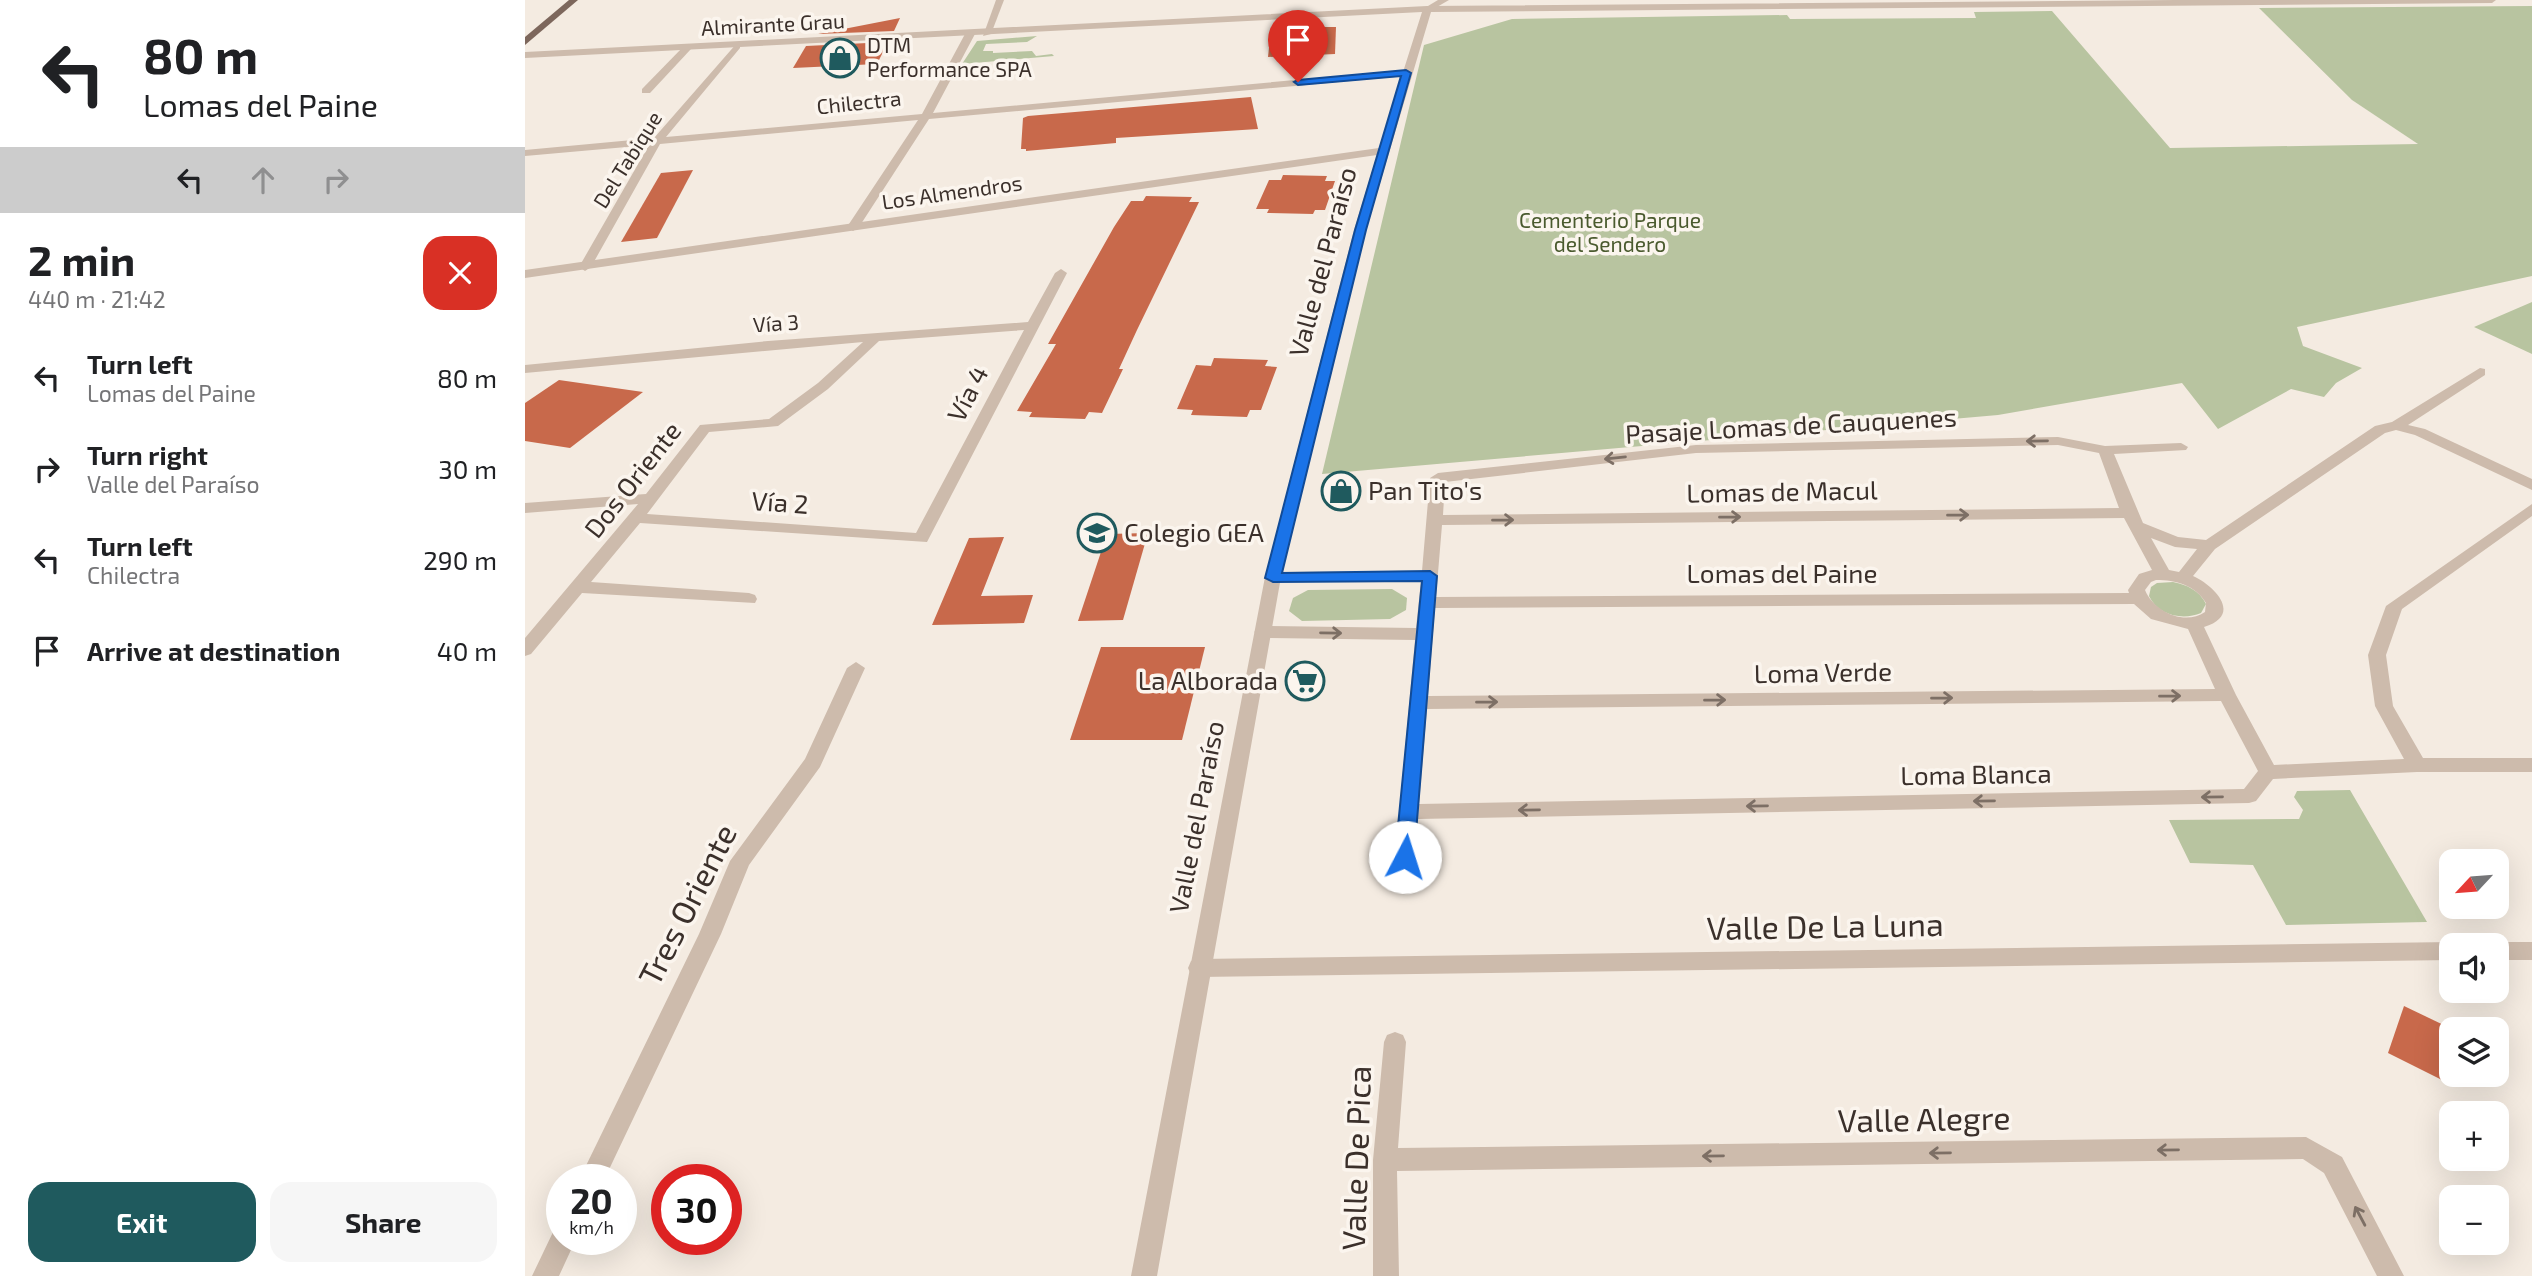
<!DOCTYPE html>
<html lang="en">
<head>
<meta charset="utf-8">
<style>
  :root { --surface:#fff; --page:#f6f6f6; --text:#202124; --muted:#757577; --accent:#1f5a5e }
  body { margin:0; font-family:"Exo 2",sans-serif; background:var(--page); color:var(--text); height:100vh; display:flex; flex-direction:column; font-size:26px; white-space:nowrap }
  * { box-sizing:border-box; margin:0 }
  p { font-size:23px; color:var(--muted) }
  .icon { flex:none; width:38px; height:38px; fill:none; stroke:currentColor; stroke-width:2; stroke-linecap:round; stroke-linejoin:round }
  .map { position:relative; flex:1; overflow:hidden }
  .details { display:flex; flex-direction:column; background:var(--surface); width:525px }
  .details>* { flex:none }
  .hud { background:#fff; color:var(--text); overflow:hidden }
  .needle { width:46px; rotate:244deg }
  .controls { position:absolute; left:1914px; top:849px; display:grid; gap:14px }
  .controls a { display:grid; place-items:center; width:70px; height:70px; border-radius:14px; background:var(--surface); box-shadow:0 7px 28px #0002; font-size:35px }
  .speed { position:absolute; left:21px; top:1164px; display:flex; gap:14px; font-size:35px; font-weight:700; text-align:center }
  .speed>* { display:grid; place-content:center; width:91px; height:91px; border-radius:50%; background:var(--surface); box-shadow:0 7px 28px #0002; line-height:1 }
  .speed small { font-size:18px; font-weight:400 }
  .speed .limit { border:10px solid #d22; background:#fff; color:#111 }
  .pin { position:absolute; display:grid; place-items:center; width:60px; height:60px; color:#fff; margin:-72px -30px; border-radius:50% 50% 50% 0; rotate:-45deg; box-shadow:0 0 7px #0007 }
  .pin .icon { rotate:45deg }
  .me { position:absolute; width:77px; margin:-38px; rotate:5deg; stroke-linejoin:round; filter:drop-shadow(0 0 5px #0008) }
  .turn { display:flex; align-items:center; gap:24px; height:147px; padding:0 28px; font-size:32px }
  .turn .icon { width:91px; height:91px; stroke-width:2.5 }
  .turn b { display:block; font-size:49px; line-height:60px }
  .lanes { display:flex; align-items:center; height:66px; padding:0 28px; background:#0003; justify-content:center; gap:35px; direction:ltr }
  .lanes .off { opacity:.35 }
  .round { display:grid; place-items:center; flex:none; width:74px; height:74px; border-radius:21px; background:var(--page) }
  .overview { display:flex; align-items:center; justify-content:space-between; height:119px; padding:0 28px }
  h1 { font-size:42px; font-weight:700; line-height:52px }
  .button { display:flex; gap:14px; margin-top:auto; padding:14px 28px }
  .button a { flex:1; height:80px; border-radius:21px; background:var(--accent); color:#fff; font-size:28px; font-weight:700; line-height:80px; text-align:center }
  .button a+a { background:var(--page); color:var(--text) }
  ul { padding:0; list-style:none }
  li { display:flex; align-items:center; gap:21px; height:91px; padding:0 28px }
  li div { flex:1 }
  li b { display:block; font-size:26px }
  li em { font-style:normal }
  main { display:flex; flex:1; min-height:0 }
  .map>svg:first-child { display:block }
  .green { fill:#b8c4a0 }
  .building { fill:#c8694b }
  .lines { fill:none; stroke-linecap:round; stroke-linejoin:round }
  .minor { fill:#cdbbac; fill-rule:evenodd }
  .tertiary { fill:#cdbbac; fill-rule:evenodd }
  .primary { fill:#7d675c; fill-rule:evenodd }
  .oneway { stroke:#7d6f65 }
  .route { fill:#1a73e8; stroke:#114b97; stroke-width:2 }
  .labels { text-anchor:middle; stroke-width:7; stroke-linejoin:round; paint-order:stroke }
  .far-street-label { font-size:21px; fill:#3b302b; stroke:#fbf5ee }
  .far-poi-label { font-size:21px; fill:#3b302b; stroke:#fbf5ee; text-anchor:start }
  .far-park-label { font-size:21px; fill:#4a5a2e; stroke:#fbf5ee }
  .street-label { font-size:26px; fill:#3b302b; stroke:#fbf5ee }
  .poi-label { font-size:26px; fill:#3b302b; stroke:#fbf5ee; text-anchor:start }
  .near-street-label { font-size:32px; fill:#3b302b; stroke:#fbf5ee }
</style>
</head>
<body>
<main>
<section class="details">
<div class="hud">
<div class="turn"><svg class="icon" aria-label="left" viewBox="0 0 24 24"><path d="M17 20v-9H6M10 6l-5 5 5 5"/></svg><div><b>80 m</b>Lomas del Paine</div></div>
<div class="lanes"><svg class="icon" aria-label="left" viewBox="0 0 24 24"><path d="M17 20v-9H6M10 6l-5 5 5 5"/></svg><svg class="icon off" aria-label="ahead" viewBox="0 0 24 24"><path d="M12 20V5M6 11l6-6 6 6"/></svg><svg class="icon off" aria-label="right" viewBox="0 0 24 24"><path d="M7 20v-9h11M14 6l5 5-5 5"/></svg></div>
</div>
<div class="overview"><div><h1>2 min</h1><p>440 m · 21:42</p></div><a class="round" style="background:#d93025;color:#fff"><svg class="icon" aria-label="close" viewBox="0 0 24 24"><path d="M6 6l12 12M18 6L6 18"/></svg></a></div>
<ul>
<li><svg class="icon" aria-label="left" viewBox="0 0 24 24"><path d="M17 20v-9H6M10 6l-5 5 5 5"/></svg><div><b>Turn left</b><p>Lomas del Paine</p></div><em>80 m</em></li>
<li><svg class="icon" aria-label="right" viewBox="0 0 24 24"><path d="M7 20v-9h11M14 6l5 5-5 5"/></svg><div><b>Turn right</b><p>Valle del Paraíso</p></div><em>30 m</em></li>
<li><svg class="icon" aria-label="left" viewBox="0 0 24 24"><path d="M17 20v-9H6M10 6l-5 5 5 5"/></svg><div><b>Turn left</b><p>Chilectra</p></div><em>290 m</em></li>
<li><svg class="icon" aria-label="arrive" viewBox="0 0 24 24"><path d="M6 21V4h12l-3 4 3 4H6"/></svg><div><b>Arrive at destination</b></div><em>40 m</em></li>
</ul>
<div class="button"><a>Exit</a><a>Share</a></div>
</section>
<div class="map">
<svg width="2007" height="1276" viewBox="0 0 2007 1276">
  <rect width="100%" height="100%" fill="#f4ebe1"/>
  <!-- green -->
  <g class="green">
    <path d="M 2007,6 L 2007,276 L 1772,327 L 1778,346 L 1837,368 L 1811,383 L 1799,397 L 1766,389 L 1693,429 L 1657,383 L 1473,415 L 797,474 L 899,45 L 987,19 L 1262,15 L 1265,19 L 1451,18 L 1449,12 L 1527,11 L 1645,148 L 1893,144 L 1827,100 L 1734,8 Z"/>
    <path d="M 512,36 L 502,42 L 461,44 L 458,51 L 468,51 L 468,53 L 507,51 L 511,56 L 527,54 L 529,56 L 437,64 L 452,41 Z"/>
    <path d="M 2007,302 L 2007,354 L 1949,327 Z"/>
    <path d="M 1648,582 C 1662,585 1674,590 1681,604 L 1676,613 C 1657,621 1633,615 1624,596 L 1626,587 L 1632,583 Z"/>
    <path d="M 867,589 L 882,598 L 881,610 L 865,619 L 777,621 L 764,611 L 768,598 L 783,590 Z"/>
    <path d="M 1825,790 L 1902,922 L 1761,925 L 1728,865 L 1665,863 L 1644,820 L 1774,819 L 1778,810 L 1769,797 L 1772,791 Z"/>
  </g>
  <!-- building -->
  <g class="building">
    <path d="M 375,18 L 369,31 L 293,34 Z"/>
    <path d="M 793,27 L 811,27 L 810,54 L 743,57 L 746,29 Z"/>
    <path d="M 363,42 L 352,64 L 268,68 L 281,46 Z"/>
    <path d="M 726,97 L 733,129 L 591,138 L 591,143 L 501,151 L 501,149 L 496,149 L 498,118 L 503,116 Z"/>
    <path d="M 168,170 L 132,238 L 96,242 L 136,173 Z"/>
    <path d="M 758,175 L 802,176 L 800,181 L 810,181 L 800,210 L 790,210 L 788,214 L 742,213 L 744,209 L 731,209 L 744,180 L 756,180 Z"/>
    <path d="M 621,196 L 667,197 L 664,202 L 674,202 L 612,330 L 594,369 L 598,369 L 577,413 L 564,412 L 560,419 L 504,417 L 507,412 L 492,411 L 531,344 L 523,344 L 589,227 L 606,201 L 618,201 Z"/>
    <path d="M 689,358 L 743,360 L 740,366 L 752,367 L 736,410 L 725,410 L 722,417 L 666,415 L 668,410 L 652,409 L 671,365 L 686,366 Z"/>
    <path d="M 34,380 L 118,392 L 45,448 L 0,441 L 0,403 Z"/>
    <path d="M 623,533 L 598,620 L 553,621 L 582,534 Z"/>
    <path d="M 479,537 L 456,596 L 508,595 L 499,623 L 407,625 L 444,538 Z"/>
    <path d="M 576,647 L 680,647 L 657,740 L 545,740 Z"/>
    <path d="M 1879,1006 L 1927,1029 L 1927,1085 L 1863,1053 Z"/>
  </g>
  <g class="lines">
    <!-- minor -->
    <g class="minor">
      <path d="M 471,0 L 479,0 L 466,34 L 458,36 Z"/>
      <path d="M 913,0 L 924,0 L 905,11 L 898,9 Z"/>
      <path d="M 445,31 L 450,34 L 408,113 L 881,70 L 886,73 L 881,76 L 404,119 L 334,227 L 328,231 L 322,227 L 393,120 L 135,144 L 66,267 L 60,271 L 54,267 L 124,145 L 0,156 L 0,150 L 129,138 L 212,43 L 215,44 L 215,48 L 141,137 L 397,114 L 440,34 Z"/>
      <path d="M 158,47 L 166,49 L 125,93 L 117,93 L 117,89 Z"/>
      <path d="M 536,269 L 542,273 L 402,542 L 115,523 L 66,582 L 224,593 L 230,595 L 232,599 L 230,603 L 57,593 L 6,654 L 0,656 L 0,638 L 113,504 L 0,513 L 0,503 L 121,494 L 175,425 L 244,419 L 293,383 L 338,342 L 0,373 L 0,365 L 243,341 L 503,322 L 530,273 ZM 499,330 L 391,533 L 122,514 L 184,432 L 253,426 L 303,389 L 354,341 Z"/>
      <path d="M 1955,368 L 1960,369 L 1960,375 L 1883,425 L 1900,429 L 2007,479 L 2007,490 L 1890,435 L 1871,430 L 1860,433 L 1690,549 L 1668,576 C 1690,586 1718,615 1679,627 L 1711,695 L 1749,765 L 1879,759 L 1850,706 L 1843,655 L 1861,606 L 2007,504 L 2007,516 L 1877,609 L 1861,655 L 1868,706 L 1898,758 L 2007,758 L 2007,772 L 1892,772 L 1748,779 L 1731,801 L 1724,803 L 893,819 L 890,857 L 887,863 L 880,865 L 873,863 L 870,857 L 890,640 L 738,638 L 729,632 L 738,626 L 891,628 L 896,581 L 748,582 L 740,577 L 748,572 L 897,571 L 905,478 L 913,473 L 1171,445 L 1533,437 L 1580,446 L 1656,443 L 1663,447 L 1661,450 L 1589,454 L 1618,523 L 1653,537 L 1681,540 L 1850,426 L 1867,422 ZM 1533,445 L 1574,453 L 1594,508 L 918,515 L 920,482 L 1171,453 ZM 1599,518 L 1627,570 L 1614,574 L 1603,590 L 1604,593 L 911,597 L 917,525 ZM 1626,538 L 1650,547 L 1672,549 L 1654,572 L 1644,570 ZM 1631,580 C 1651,580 1670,585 1681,603 L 1680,612 C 1660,626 1629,612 1620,590 L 1626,582 ZM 1609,604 L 1626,619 L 1663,629 L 1690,689 L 903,696 L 910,608 ZM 1696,701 L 1733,771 L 1719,789 L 894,804 L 902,709 Z"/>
      <path d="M 331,662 L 340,668 L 295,767 L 224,865 L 196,934 L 79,1180 L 54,1180 L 174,934 L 205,861 L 280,759 L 322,668 Z"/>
      <path d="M 1927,942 L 1935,945 L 1927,945 L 1927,960 L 674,977 L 666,975 L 663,968 L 666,961 L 674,959 Z"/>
      <path d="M 1972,942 L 2007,942 L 2007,960 L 1972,960 L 1972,945 L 1964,945 Z"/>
      <path d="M 870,1032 L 878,1035 L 881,1042 L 873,1148 L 1781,1137 L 1817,1157 L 1879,1276 L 1852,1276 L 1799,1173 L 1778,1159 L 872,1171 L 874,1276 L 848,1276 L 848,1160 L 859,1042 L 862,1035 Z"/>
      <path d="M 37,1227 L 37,1239 L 51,1239 L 34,1276 L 7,1276 L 29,1230 Z"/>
    </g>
    <!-- tertiary -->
    <path class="tertiary" d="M 1651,0 L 1971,0 L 1967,3 L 906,12 L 841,230 L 756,577 L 632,1276 L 606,1276 L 740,577 L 829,230 L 852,155 L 0,278 L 0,270 L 854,148 L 897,12 L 0,58 L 0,52 L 902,6 Z"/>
    <!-- primary -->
    <path class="primary" d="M 44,0 L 53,0 L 0,45 L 0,37 Z"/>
  </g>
  <!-- one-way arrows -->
  <defs><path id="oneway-shaft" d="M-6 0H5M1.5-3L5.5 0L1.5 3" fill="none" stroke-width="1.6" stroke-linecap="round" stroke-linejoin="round" transform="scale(1.75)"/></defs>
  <g class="oneway">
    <use href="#oneway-shaft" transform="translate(1512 441) rotate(179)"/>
    <use href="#oneway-shaft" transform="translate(1090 458) rotate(174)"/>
    <use href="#oneway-shaft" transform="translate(1433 515) rotate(-1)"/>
    <use href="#oneway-shaft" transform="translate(1205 517) rotate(-1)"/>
    <use href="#oneway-shaft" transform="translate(978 520) rotate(-1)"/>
    <use href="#oneway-shaft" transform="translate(806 633) rotate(1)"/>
    <use href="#oneway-shaft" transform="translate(1645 696) rotate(-1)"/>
    <use href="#oneway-shaft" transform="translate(1417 698) rotate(-1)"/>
    <use href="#oneway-shaft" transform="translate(1190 700) rotate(-1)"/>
    <use href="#oneway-shaft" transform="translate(962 702) rotate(-1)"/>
    <use href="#oneway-shaft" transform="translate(1687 797) rotate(179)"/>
    <use href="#oneway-shaft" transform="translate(1459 801) rotate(179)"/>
    <use href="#oneway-shaft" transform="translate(1232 806) rotate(179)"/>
    <use href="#oneway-shaft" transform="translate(1004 810) rotate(179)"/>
    <use href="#oneway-shaft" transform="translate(1643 1150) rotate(179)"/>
    <use href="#oneway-shaft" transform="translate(1415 1153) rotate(179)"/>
    <use href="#oneway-shaft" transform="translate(1188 1156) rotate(179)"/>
    <use href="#oneway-shaft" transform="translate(1835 1216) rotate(-118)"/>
  </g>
  <!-- route -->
  <path class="route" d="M 881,70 L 886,73 L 841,230 L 757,573 L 905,571 L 912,576 L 889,857 L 886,862 L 880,864 L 873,862 L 870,857 L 897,581 L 748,582 L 740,578 L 830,230 L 876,76 L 773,85 L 769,82 L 773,80 Z"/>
  <!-- icons -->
  <defs>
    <symbol id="shop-ring" viewBox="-11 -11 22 22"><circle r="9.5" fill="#fbf5ee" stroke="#1f5a5e" stroke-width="1.5"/><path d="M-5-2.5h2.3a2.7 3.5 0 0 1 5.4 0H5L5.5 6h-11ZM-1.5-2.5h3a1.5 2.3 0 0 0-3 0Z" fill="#1f5a5e"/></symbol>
    <symbol id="school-ring" viewBox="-11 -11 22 22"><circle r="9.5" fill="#fbf5ee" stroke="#1f5a5e" stroke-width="1.5"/><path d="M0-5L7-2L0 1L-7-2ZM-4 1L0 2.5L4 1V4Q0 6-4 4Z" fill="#1f5a5e"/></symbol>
    <symbol id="supermarket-ring" viewBox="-11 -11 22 22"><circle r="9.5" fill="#fbf5ee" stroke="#1f5a5e" stroke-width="1.5"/><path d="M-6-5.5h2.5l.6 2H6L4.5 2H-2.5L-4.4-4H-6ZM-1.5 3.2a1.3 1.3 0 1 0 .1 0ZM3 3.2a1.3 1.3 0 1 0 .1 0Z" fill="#1f5a5e"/></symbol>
  </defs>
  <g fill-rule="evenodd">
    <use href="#shop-ring" x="293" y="36" width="44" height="44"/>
    <use href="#shop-ring" x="794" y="469" width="44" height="44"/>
    <use href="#school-ring" x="550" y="511" width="44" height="44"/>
    <use href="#supermarket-ring" x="758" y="659" width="44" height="44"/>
  </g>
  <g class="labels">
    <!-- far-street labels -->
    <g class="far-street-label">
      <text transform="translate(248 25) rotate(-3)" y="7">Almirante Grau</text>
      <text transform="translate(334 103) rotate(-6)" y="7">Chilectra</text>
      <text transform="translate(103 160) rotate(-58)" y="7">Del Tabique</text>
      <text transform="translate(427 193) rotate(-8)" y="7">Los Almendros</text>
      <text transform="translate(251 324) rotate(-4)" y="7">Vía 3</text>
    </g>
    <!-- far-poi labels -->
    <g class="far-poi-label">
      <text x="342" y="53">DTM<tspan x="342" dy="24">Performance SPA</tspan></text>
    </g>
    <!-- far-park labels -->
    <g class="far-park-label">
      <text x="1085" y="228">Cementerio Parque<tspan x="1085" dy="24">del Sendero</tspan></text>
    </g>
    <!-- street labels -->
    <g class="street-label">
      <text transform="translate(798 262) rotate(-75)" y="9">Valle del Paraíso</text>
      <text transform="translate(443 394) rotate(-63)" y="9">Vía 4</text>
      <text transform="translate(1266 426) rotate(-3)" y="9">Pasaje Lomas de Cauquenes</text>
      <text transform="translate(108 480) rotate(-52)" y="9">Dos Oriente</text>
      <text transform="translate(1257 492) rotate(-1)" y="9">Lomas de Macul</text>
      <text transform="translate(255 503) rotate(4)" y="9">Vía 2</text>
      <text x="1257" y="583">Lomas del Paine</text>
      <text transform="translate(1298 673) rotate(-1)" y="9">Loma Verde</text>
      <text transform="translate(1451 775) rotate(-1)" y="9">Loma Blanca</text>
      <text transform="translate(672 817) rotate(-79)" y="9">Valle del Paraíso</text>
    </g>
    <!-- poi labels -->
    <g class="poi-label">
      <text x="843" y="500">Pan Tito's</text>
      <text x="599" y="542">Colegio GEA</text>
      <text x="753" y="690" text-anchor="end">La Alborada</text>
    </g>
    <!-- near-street labels -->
    <g class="near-street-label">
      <text transform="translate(163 905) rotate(-63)" y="11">Tres Oriente</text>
      <text transform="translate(1300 927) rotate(-1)" y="11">Valle De La Luna</text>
      <text transform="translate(1399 1120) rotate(-1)" y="11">Valle Alegre</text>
      <text transform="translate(832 1158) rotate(-88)" y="11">Valle De Pica</text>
    </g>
  </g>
</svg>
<div class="controls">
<a><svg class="needle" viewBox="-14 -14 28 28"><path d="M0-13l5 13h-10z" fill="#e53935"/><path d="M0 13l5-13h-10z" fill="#757577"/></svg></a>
<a><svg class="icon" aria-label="sound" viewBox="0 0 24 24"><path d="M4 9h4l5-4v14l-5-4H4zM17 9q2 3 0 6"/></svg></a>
<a><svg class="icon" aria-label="layers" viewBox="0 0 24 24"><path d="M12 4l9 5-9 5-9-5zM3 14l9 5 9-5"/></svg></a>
<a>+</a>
<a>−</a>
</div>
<div class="speed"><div>20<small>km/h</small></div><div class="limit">30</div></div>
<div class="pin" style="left:773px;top:82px;background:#d93025"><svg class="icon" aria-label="arrive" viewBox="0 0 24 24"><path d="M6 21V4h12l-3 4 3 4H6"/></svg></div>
<svg class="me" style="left:880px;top:857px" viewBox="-20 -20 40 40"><circle r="19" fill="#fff"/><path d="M0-13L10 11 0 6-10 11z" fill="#1a73e8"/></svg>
</div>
</main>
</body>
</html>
